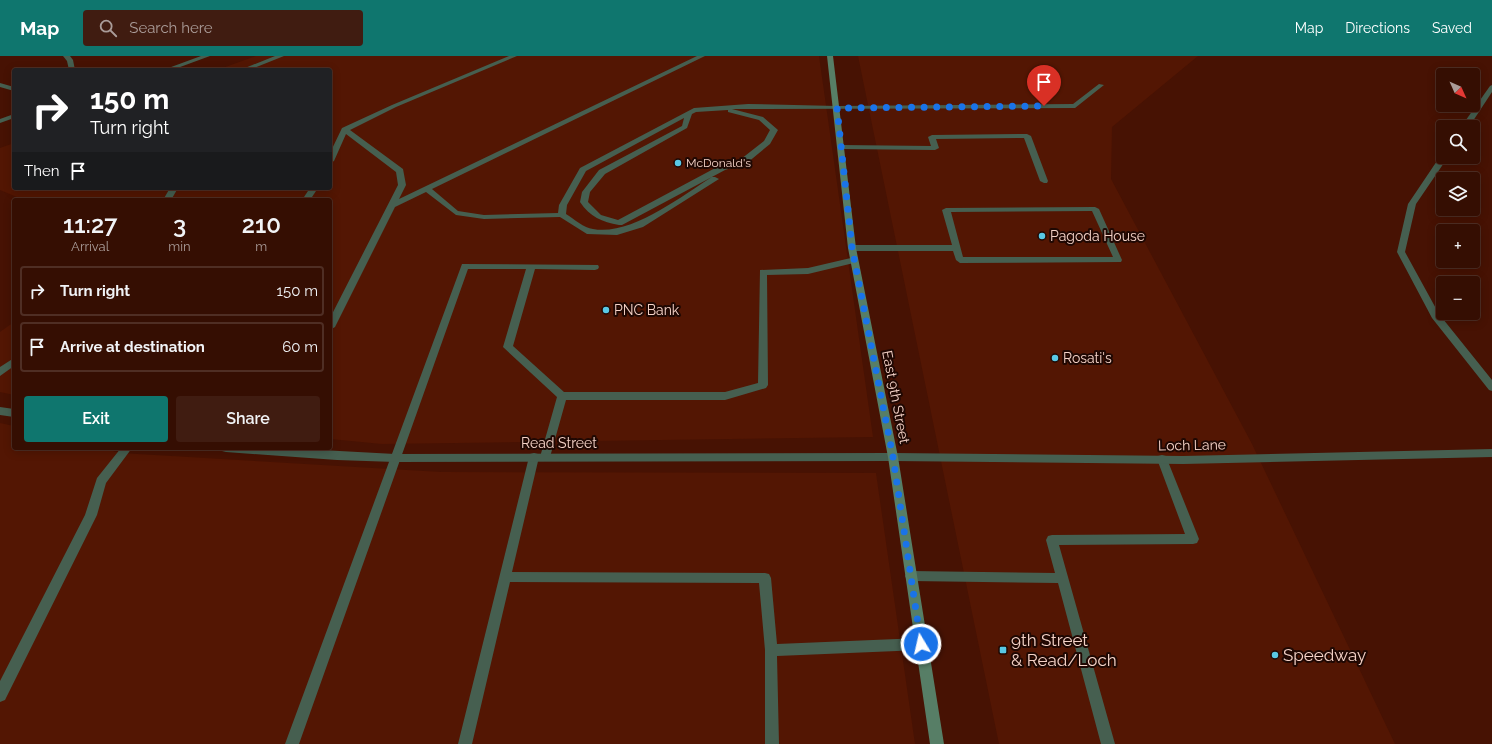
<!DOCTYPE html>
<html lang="en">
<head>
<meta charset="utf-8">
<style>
  :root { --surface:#350e02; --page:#401c11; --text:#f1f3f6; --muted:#aa9c99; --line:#4f2e24; --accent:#0f766e }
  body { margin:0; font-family:Raleway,sans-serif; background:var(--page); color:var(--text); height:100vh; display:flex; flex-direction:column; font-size:15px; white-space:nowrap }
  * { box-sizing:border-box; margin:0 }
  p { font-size:13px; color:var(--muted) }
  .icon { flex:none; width:22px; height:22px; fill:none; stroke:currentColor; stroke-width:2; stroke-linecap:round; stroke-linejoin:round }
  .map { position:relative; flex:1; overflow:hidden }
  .side { position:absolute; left:12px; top:142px; width:320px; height:252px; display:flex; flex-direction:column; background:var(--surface); border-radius:4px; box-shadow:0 2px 10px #0003,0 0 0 1px var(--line) }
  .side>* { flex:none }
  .hud { position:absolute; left:12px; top:12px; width:320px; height:122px; border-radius:4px; box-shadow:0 2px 10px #0003,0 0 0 1px var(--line); background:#202124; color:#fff; overflow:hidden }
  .needle { width:26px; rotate:135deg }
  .fabs { position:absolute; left:1436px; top:12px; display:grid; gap:8px }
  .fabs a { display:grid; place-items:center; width:44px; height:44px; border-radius:4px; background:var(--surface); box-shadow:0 2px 10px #0003,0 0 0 1px var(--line); font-size:20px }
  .pin { position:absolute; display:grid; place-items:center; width:34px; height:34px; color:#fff; margin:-41px -17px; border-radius:50% 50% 50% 0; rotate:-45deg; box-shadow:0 0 4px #0007 }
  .pin .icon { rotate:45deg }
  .me { position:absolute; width:44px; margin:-22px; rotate:351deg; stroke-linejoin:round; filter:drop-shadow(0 0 3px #0008) }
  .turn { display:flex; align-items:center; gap:14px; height:84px; padding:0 12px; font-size:18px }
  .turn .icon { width:52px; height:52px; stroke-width:2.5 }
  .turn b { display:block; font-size:28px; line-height:34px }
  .then { display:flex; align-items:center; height:38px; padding:0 12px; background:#0003; gap:8px; font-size:15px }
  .eta { display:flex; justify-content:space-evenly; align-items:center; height:68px; text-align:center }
  .eta b { font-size:24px; font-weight:600; line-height:28px }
  .cta { display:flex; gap:8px; margin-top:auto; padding:8px 12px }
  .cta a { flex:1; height:46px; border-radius:4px; background:var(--accent); color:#fff; font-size:16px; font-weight:600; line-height:46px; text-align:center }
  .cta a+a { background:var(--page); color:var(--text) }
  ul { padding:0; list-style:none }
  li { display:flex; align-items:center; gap:12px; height:50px; margin:0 8px 6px; padding:0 4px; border:2px solid var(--line); border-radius:4px }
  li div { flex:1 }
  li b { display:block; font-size:15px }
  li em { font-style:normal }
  header { display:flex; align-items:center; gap:24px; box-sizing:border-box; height:56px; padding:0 20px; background:var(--accent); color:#fff }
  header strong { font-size:19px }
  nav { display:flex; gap:22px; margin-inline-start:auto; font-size:14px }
  .search { width:280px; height:36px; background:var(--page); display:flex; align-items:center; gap:10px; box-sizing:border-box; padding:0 14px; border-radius:4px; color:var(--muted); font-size:15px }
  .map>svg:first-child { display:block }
  .built { fill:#531603 }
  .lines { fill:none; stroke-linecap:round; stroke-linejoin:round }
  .lane { fill:#465f50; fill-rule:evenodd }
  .street { fill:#465f50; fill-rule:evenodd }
  .secondary { fill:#577e66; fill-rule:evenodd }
  .route { stroke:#1a73e8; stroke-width:7; stroke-dasharray:0 12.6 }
  .poi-dot { fill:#59c8e5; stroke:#1f0803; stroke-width:1.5 }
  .labels { text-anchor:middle; stroke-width:4; stroke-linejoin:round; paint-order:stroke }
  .far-poi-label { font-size:12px; fill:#f5d2c7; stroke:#1f0803; text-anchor:start }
  .poi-label { font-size:14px; fill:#f5d2c7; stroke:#1f0803; text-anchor:start }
  .street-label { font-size:14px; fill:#f5d2c7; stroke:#1f0803 }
  .near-poi-label { font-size:17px; fill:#f5d2c7; stroke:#1f0803; text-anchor:start }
</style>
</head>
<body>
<header>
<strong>Map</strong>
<div class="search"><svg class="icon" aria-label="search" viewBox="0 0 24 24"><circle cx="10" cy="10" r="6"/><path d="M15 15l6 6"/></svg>Search here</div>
<nav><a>Map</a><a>Directions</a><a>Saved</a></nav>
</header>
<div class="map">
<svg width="1492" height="688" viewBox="0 0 1492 688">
  <rect width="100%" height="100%" fill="#471203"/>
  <!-- built -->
  <g class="built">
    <path d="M 256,0 L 819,0 L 873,381 L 382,388 L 330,383 L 330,144 L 24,144 L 0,134 L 0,92 L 14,87 L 14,132 L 330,132 L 330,14 L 217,14 Z"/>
    <path d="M 858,0 L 1198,0 L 1112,71 L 1111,123 L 1252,388 L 1395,688 L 999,688 Z"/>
    <path d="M 14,266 L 14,339 L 0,336 L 0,276 Z"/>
    <path d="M 0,367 L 14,370 L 14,392 L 101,392 L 121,397 L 441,416 L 876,417 L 915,688 L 0,688 Z"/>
  </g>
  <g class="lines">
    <!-- lane -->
    <g class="lane">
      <path d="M 63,0 L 70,0 L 73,4 L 75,14 L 69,14 L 67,5 Z"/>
      <path d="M 275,0 L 284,0 L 249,14 L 240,14 Z"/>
      <path d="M 509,0 L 517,0 L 396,51 L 350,74 L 403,113 L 406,129 L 399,143 L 697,0 L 705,0 L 432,133 L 458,155 L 484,159 L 558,157 L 559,149 L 580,112 L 694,52 L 748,48 L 837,50 L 1073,48 L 1099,28 L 1104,29 L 1075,52 L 732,53 L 763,61 L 778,74 L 770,88 L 747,107 L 725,114 L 622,169 L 619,169 C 602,166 590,161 580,146 L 582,136 L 599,114 L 682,70 L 684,62 L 586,115 L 567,149 L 566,158 C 574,163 584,172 593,173 C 631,180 680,141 712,121 L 715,121 L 719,123 L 643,171 L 617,179 L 587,178 L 560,161 L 484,163 L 456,159 L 426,136 L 395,151 L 335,271 L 330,274 L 330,262 L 398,129 L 396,116 L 346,78 L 334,105 L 330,107 L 330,97 L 342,72 L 392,49 ZM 728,54 L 728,56 L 759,64 L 770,74 L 764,85 L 741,103 L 719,110 L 618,164 L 601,159 L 588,146 L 590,136 L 605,118 L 687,72 L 692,58 L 696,56 Z"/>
      <path d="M 14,58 L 14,62 L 0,67 L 0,63 Z"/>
      <path d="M 1027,78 L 1031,80 L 1048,125 L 1047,127 L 1044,127 L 1040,125 L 1024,82 L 936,83 L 939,92 L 935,94 L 841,93 L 837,91 L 841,89 L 931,90 L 928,81 L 932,79 Z"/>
      <path d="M 170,132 L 178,132 L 171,144 L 163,144 Z"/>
      <path d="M 310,132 L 318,132 L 310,144 L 302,144 Z"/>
      <path d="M 1095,151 L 1099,153 L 1122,204 L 1121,206 L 960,207 L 956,204 L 953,195 L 852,195 L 848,192 L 852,189 L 952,189 L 942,154 L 946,152 ZM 1092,155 L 1113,201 L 963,201 L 951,156 Z"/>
      <path d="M 855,201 L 858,202 L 858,206 L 808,218 L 767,219 L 768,329 L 766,332 L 725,344 L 566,344 L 550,401 L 549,404 L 541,404 L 540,401 L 557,341 L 503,291 L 526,213 L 468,213 L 299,688 L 285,688 L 462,208 L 598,209 L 599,211 L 598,213 L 595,214 L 535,213 L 513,290 L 564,336 L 725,336 L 758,327 L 760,214 L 808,212 Z"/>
      <path d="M 14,302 L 14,310 L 0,320 L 0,311 Z"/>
      <path d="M 121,392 L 132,392 L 106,427 L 97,459 L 5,644 L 0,646 L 0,625 L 85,459 L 97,422 Z"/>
      <path d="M 534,397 L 538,398 L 539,401 L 512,516 L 765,517 L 769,518 L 771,522 L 777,588 L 921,582 L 925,584 L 927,588 L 925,592 L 921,594 L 777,600 L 779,688 L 765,688 L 765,594 L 759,527 L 510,526 L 472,688 L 458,688 L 529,401 L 530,398 Z"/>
      <path d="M 1162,399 L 1166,400 L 1167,403 L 1199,483 L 1197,487 L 1193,488 L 1059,489 L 1115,688 L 1101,688 L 1058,527 L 911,525 L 907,524 L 905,520 L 907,516 L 911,515 L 1055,517 L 1046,484 L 1048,480 L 1052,479 L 1185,478 L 1157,403 L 1158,400 Z"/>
    </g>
    <!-- street -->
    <g class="street">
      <path d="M 201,0 L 210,0 L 172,14 L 163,14 Z"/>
      <path d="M 0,27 L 14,31 L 14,35 L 0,31 Z"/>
      <path d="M 1492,29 L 1492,36 L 1469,71 L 1461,71 L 1490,30 Z"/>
      <path d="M 1441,99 L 1448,101 L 1416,148 L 1405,196 L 1439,258 L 1492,324 L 1492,335 L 1489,334 L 1432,262 L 1397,196 L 1408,148 Z"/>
      <path d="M 0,351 L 14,353 L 14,361 L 0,359 Z"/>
      <path d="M 221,392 L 284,392 L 395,398 L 893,397 L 1183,400 L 1492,393 L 1492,401 L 1183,408 L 893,405 L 395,406 L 337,404 L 226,396 L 222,395 Z"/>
    </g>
    <!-- secondary -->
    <path class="secondary" d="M 827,0 L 833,0 L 856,192 L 898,401 L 944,688 L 930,688 L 888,401 L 848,192 Z"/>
  </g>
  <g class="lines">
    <!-- route -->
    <path class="route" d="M 921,588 L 893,401 L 852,192 L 837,52 L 1044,50"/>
  </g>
  <!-- markers -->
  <g class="poi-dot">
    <circle cx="678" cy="107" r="4"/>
    <circle cx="1042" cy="180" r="4"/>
    <circle cx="606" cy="254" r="4"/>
    <circle cx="1055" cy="302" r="4"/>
    <rect x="999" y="590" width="8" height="8" rx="2"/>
    <circle cx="1275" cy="599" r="4"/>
  </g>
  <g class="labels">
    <!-- far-poi labels -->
    <g class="far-poi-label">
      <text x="686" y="111">McDonald's</text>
    </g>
    <!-- poi labels -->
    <g class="poi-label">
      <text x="1050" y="185">Pagoda House</text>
      <text x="614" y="259">PNC Bank</text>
      <text x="1063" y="307">Rosati's</text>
    </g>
    <!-- street labels -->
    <g class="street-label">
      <text transform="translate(896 341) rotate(79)" y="5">East 9th Street</text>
      <text x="559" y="392">Read Street</text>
      <text transform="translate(1192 389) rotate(-1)" y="5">Loch Lane</text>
    </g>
    <!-- near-poi labels -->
    <g class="near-poi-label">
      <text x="1011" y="590">9th Street<tspan x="1011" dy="20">&amp; Read/Loch</tspan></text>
      <text x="1283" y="605">Speedway</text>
    </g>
  </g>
</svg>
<div class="fabs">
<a><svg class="needle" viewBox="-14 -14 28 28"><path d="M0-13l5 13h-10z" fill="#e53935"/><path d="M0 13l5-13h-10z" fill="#aa9c99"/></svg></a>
<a><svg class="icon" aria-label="search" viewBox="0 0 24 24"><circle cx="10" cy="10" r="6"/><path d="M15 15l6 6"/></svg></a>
<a><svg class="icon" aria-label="layers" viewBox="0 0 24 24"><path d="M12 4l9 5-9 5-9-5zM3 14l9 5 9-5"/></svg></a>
<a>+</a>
<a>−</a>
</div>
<div class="pin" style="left:1044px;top:50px;background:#d93025"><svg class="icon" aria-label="arrive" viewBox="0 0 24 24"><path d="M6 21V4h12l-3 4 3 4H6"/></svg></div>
<svg class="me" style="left:921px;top:588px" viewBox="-20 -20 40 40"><circle r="17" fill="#1a73e8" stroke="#fff" stroke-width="3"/><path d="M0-11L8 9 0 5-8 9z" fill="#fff"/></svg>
<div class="hud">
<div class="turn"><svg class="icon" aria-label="right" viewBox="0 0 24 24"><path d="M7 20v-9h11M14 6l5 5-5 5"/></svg><div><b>150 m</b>Turn right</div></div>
<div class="then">Then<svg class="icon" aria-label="arrive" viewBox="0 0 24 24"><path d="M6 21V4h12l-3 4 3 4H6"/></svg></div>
</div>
<section class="side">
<div class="eta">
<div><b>11:27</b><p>Arrival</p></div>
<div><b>3</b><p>min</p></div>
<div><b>210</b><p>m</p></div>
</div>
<ul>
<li><svg class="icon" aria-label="right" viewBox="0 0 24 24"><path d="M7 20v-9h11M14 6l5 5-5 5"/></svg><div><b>Turn right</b></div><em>150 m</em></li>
<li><svg class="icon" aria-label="arrive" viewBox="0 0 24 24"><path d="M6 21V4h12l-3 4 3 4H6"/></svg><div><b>Arrive at destination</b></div><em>60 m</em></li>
</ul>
<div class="cta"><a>Exit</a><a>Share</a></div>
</section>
</div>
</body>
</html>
